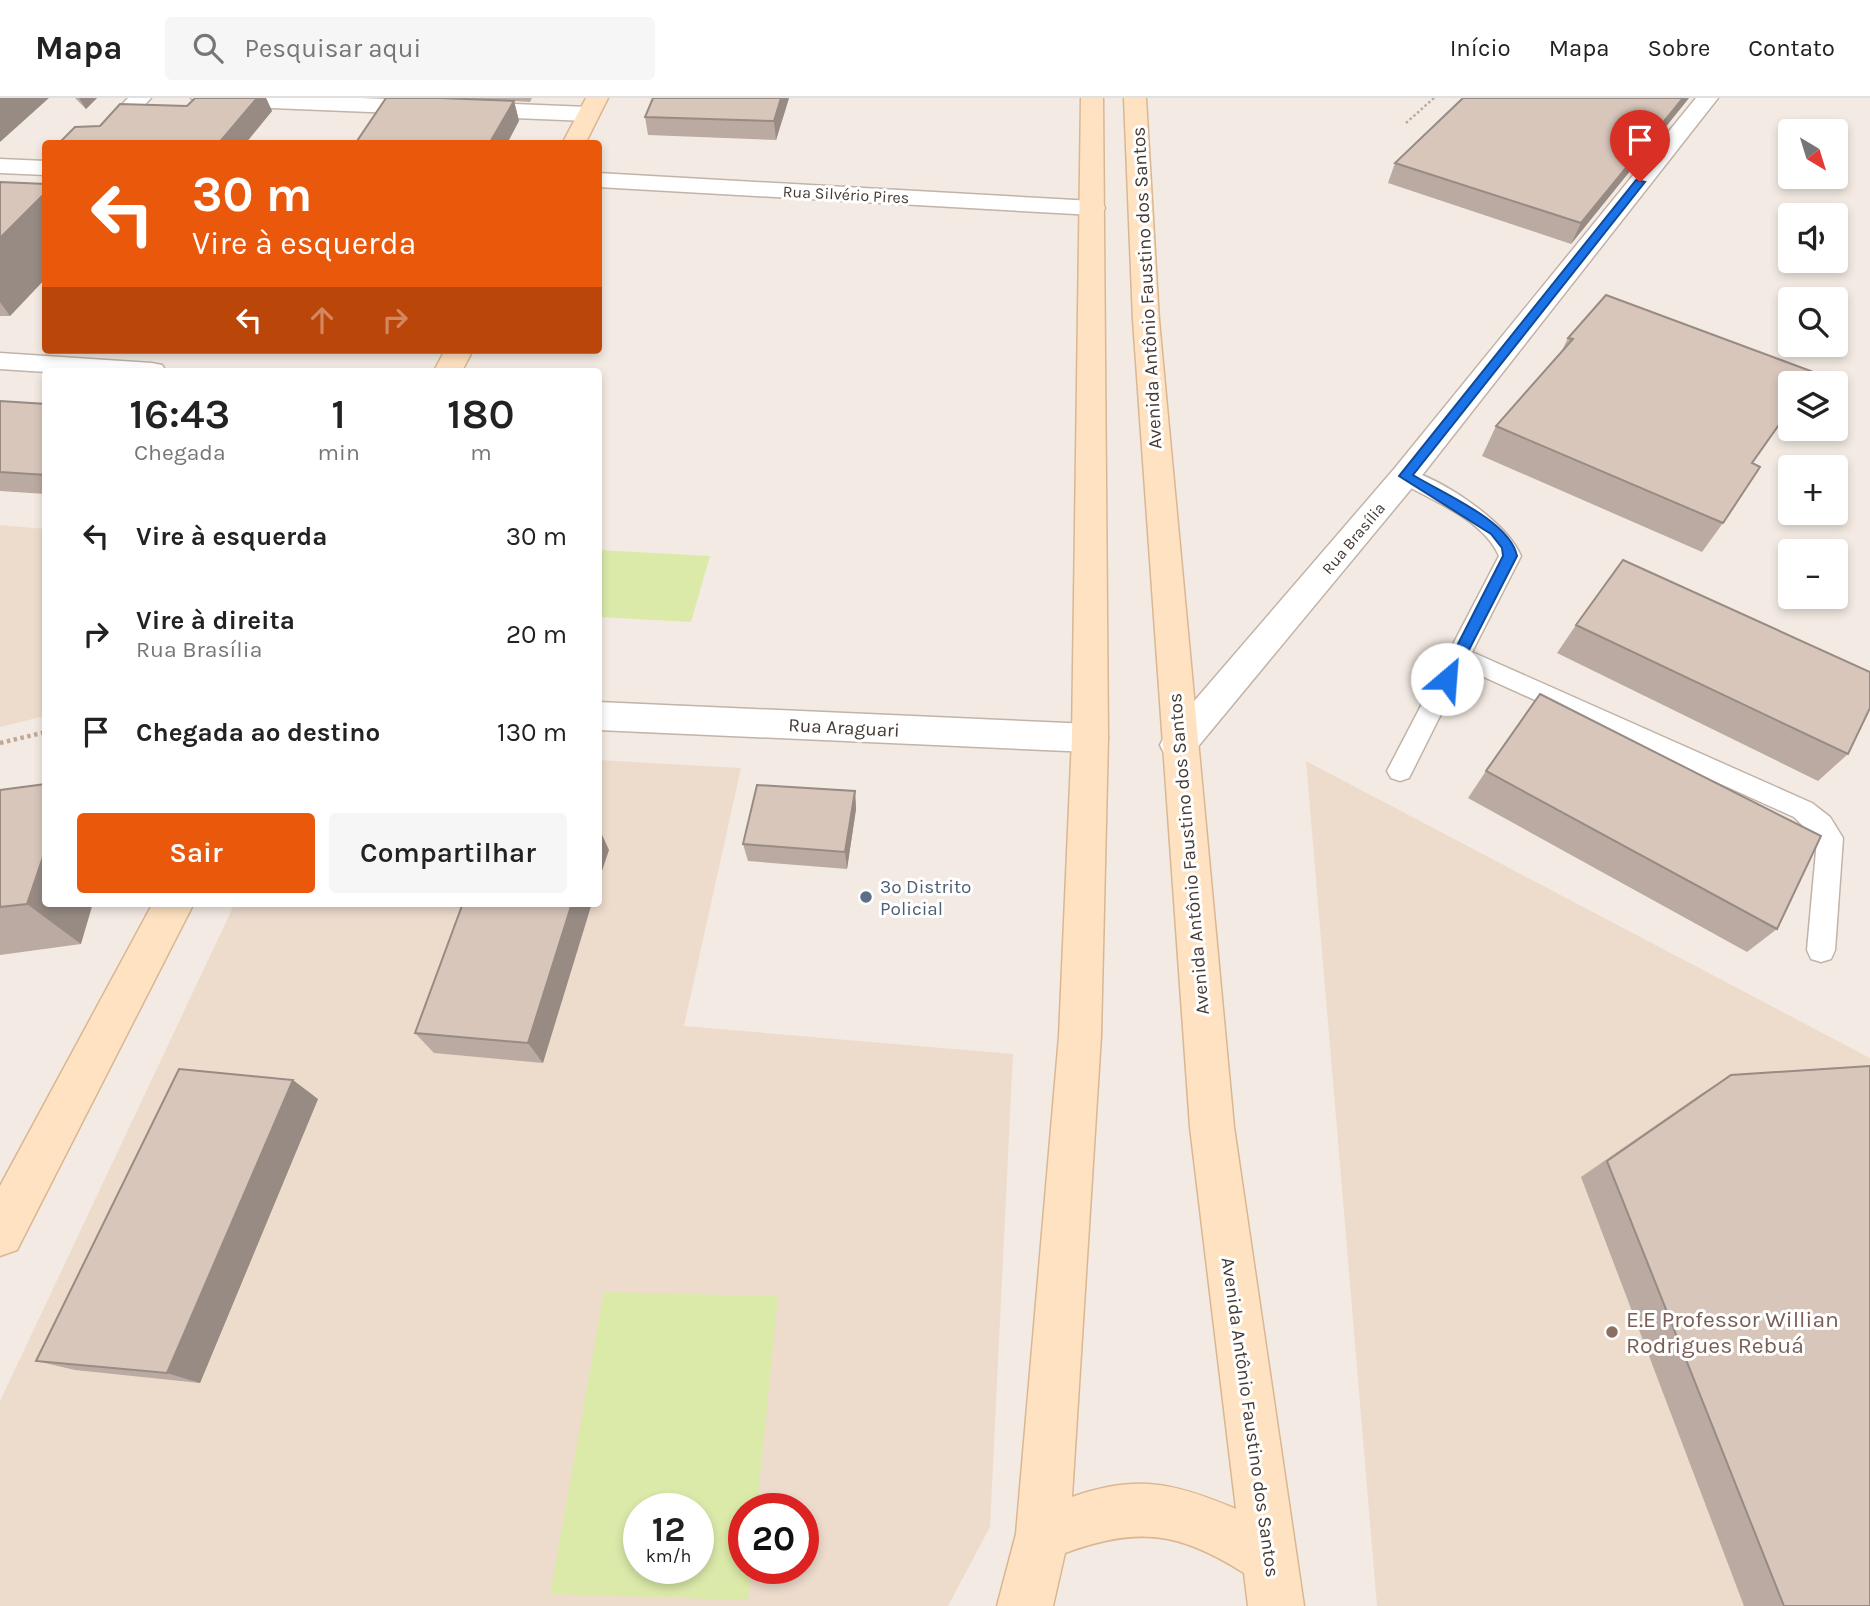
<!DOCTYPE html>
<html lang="pt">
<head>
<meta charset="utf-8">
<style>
  :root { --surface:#fff; --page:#f6f6f6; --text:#222; --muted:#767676; --line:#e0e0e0; --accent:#ea580c }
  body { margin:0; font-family:Karla,sans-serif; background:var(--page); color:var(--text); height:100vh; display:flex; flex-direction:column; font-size:26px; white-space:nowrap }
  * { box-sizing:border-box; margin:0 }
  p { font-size:23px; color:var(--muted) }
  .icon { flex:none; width:38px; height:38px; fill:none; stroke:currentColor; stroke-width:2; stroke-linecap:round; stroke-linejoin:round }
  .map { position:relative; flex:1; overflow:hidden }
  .panel { position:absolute; left:42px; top:270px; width:560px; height:539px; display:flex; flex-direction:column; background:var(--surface); border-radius:7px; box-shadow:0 4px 10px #0003 }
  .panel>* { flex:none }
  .guide { position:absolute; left:42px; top:42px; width:560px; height:214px; border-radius:7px; box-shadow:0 4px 10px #0003; background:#ea580c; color:#fff; overflow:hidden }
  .needle { width:46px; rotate:142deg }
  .tools { position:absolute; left:1778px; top:21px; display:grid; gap:14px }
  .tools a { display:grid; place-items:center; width:70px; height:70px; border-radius:7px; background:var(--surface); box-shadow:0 4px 10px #0003; font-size:35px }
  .speed { position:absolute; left:623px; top:1395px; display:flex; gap:14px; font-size:35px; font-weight:700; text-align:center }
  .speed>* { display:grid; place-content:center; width:91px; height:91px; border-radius:50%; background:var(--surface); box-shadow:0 4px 10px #0003; line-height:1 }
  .speed small { font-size:18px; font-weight:400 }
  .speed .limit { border:10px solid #d22; background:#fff; color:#111 }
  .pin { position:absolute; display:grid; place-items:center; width:60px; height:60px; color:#fff; margin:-72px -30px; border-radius:50% 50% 50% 0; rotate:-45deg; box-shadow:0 0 7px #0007 }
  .pin .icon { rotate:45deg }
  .me { position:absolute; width:77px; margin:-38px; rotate:27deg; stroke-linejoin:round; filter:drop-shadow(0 0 5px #0008) }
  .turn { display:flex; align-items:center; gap:24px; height:147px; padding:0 35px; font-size:32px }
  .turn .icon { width:91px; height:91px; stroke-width:2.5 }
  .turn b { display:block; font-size:49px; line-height:60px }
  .lanes { display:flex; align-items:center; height:66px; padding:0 35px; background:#0003; justify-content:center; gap:35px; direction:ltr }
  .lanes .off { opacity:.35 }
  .eta { display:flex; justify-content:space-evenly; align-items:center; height:119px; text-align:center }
  .eta b { font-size:42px; font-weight:600; line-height:49px }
  .button { display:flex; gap:14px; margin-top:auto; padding:14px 35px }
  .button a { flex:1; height:80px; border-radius:7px; background:var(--accent); color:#fff; font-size:28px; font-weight:600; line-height:80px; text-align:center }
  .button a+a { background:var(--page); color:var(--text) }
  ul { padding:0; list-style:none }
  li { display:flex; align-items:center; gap:21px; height:98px; padding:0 35px }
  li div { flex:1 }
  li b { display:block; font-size:26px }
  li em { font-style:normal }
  header { display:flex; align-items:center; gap:42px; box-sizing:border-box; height:98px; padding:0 35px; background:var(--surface); border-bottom:2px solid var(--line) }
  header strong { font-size:33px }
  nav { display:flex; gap:38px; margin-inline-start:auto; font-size:24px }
  .search { width:490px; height:63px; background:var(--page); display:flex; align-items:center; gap:18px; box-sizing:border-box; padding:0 24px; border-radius:7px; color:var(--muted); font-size:26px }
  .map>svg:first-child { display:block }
  .education { fill:#eddccc; fill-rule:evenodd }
  .green { fill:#dbeaa9; fill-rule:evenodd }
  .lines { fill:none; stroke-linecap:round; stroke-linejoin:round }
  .lane-casing { stroke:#c1b3a8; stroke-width:3 }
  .street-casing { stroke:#c1b3a8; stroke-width:3 }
  .secondary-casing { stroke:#d9b792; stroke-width:3 }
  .path-far1 { stroke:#c1a896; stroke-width:2.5; stroke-dasharray:2.5 2.5; stroke-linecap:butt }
  .path { stroke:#c1a896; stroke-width:4.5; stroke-dasharray:3.5 3.5; stroke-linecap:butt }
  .lane { fill:#fff; fill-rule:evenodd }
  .street { fill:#fff; fill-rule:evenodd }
  .secondary { fill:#ffe2c1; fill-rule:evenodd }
  .wall { fill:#baaaa1 }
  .shaded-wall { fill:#978b83 }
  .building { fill:#d8c6bb; stroke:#978b83; stroke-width:2 }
  .route { fill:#1a73e8; stroke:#114b97; stroke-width:2 }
  .service-dot { fill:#5c6f8a; stroke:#fff; stroke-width:2.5 }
  .education-dot { fill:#8d6e63; stroke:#fff; stroke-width:2.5 }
  .labels { text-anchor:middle; stroke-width:6; stroke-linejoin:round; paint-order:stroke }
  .far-street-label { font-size:16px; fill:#453a33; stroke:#fff }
  .street-label { font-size:19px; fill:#453a33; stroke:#fff }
  .service-label { font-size:19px; fill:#4e5e75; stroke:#fff; text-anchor:start }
  .near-education-label { font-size:23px; fill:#785e54; stroke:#fff; text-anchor:start }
</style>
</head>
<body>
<header>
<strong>Mapa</strong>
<div class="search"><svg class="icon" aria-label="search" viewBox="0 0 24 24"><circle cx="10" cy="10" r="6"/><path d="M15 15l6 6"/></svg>Pesquisar aqui</div>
<nav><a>Início</a><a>Mapa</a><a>Sobre</a><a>Contato</a></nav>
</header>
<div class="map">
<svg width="1870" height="1508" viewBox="0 0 1870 1508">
  <rect width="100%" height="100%" fill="#f3ebe3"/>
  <!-- education -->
  <g class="education">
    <path d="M 0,427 L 46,431 L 45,618 L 0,629 Z"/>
    <path d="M 599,662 L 741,670 L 684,928 L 1013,956 L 990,1429 L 948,1508 L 0,1508 L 0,1303 L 235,805 L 598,805 ZM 639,1410 L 698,1410 L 698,1470 L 639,1470 ZM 744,1410 L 803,1410 L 803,1470 L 744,1470 Z"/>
    <path d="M 1306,663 L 1870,960 L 1870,1508 L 1377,1508 Z"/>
  </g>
  <!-- green -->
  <g class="green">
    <path d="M 598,452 L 710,458 L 691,524 L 599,519 Z"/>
    <path d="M 604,1194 L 778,1198 L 757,1410 L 744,1410 L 744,1470 L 751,1470 L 748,1502 L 550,1496 ZM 639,1410 L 698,1410 L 698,1470 L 639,1470 Z"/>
  </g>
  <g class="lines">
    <defs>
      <path id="lane" d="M 1405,371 C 1442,381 1506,423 1521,458 L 1472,554 L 1812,705 L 1830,719 L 1843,740 L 1835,852 L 1831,861 L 1821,864 L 1811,861 L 1807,852 L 1817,742 L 1794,719 L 1464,570 L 1409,680 L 1400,683 L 1391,680 L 1387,673 L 1499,458 C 1483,421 1431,402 1398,383 L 1395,378 L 1398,373 Z"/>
      <g id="street">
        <path d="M 128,0 L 151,0 L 109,46 L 85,46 Z"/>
        <path d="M 191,0 L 361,0 L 588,9 L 599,16 L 588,23 L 202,7 Z"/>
        <path d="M 1696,0 L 1718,0 L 1416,385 L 1191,657 L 1178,661 L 1165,657 L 1160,647 L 1165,637 L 1394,371 Z"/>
        <path d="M 0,61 L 46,63 L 46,77 L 0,75 Z"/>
        <path d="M 598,75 L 1093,103 L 1102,105 L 1105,110 L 1102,115 L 1093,117 L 598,89 Z"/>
        <path d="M 0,255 L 152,265 L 162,267 L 166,273 L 46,274 L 0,271 Z"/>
        <path d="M 598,604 L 1090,626 L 1103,630 L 1108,640 L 1103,650 L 1090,654 L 598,632 Z"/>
      </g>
      <g id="secondary">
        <path d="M 586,0 L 608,0 L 585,46 L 562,46 Z"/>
        <path d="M 1081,0 L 1103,0 L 1108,640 L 1101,938 L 1072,1399 C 1137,1376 1175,1385 1236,1411 L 1190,1029 L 1133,222 L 1124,0 L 1146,0 L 1159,222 L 1234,1029 L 1304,1508 L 1248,1508 L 1244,1475 C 1179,1434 1138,1428 1065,1455 L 1053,1508 L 997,1508 L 1016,1436 L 1059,938 L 1072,640 Z"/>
        <path d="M 445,252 L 473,252 L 462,273 L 434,273 Z"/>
        <path d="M 153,805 L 194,805 L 17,1152 L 0,1158 L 0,1088 Z"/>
      </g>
    </defs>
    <!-- lane casing -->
    <use href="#lane" class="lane-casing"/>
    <!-- street casing -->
    <use href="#street" class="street-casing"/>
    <!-- secondary casing -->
    <use href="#secondary" class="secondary-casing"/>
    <!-- path-far1 -->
    <path class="path-far1" d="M 1406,25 L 1434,0"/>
    <!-- path -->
    <path class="path" d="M 0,645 L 46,634"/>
    <!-- lane -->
    <use href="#lane" class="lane"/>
    <!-- street -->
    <use href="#street" class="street"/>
    <!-- secondary -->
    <use href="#secondary" class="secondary"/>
  </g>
  <!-- wall -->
  <g class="wall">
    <path d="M 75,0 L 97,0 L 86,11 Z"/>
    <path d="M 195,0 L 266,0 L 272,13 L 245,46 L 62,46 L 61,43 L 100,28 L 187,8 Z"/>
    <path d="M 386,0 L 532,0 L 530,4 L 514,3 L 519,23 Z"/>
    <path d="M 789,0 L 776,42 L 648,37 L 645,19 Z"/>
    <path d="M 1689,0 L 1571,146 L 1388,85 L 1395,65 Z"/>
    <path d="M 0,84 L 46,86 L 46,180 L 10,218 L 0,218 Z"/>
    <path d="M 1606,197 L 1752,365 L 1723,425 L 1702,454 L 1482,358 L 1496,328 L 1560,257 L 1568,240 Z"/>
    <path d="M 0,303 L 46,306 L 46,396 L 0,393 Z"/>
    <path d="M 1576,527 L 1848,656 L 1818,683 L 1557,555 Z"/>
    <path d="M 1486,673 L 1777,831 L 1747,854 L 1468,700 Z"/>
    <path d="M 0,692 L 81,846 L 0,857 Z"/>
    <path d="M 855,693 L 856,711 L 847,771 L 748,763 L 743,746 Z"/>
    <path d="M 463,805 L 543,965 L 434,955 L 415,935 Z"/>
    <path d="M 1731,977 L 1870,1508 L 1744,1508 L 1581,1079 L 1701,996 Z"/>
    <path d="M 318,1001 L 200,1285 L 75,1272 L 36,1263 Z"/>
  </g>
  <!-- shaded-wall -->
  <g class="shaded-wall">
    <path d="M 0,0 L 49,0 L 0,44 Z"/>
    <path d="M 79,0 L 97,0 L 86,11 Z"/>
    <path d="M 257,0 L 266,0 L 272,13 L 245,46 L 218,46 Z"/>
    <path d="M 781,0 L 789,0 L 776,42 L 774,23 Z"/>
    <path d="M 1683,0 L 1689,0 L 1571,146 L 1581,125 Z"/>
    <path d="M 514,3 L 519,23 L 507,46 L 489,46 Z"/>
    <path d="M 46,94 L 46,180 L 10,218 L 0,204 L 0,140 Z"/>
    <path d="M 855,693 L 856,711 L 847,771 L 845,754 Z"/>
    <path d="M 598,728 L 609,752 L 598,785 Z"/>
    <path d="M 46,750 L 46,805 L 93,805 L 81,846 L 27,806 Z"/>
    <path d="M 572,805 L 592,805 L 543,965 L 528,945 Z"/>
    <path d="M 293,982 L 318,1001 L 200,1285 L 167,1275 Z"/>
  </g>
  <!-- building -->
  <g class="building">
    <path d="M 195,0 L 257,0 L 218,46 L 124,46 L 61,43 L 75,29 L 100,28 L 120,6 L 187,8 Z"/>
    <path d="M 386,0 L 440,0 L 514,3 L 489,46 L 355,46 Z"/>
    <path d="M 653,0 L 781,0 L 774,23 L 645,19 Z"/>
    <path d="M 1463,0 L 1683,0 L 1581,125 L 1395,65 Z"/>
    <path d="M 0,84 L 46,86 L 46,94 L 0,140 Z"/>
    <path d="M 1606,197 L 1816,275 L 1808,285 L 1790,285 L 1790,311 L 1752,365 L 1760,369 L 1723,425 L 1496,328 L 1573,241 L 1568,240 Z"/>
    <path d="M 0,303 L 46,306 L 46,377 L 0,374 Z"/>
    <path d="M 1623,462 L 1870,574 L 1870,610 L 1848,656 L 1576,527 Z"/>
    <path d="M 1540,596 L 1821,738 L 1777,831 L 1486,673 Z"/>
    <path d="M 46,686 L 46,750 L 27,806 L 0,809 L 0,692 Z"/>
    <path d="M 757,687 L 855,693 L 845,754 L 743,746 Z"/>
    <path d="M 463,805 L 572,805 L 528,945 L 415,935 Z"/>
    <path d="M 1870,968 L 1870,1508 L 1784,1508 L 1607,1063 L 1731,977 Z"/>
    <path d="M 179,971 L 293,982 L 167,1275 L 36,1263 Z"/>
  </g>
  <!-- route -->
  <path class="route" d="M 1636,82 L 1645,84 L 1413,377 C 1442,395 1510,423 1517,458 L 1452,585 L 1442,585 L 1440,581 L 1503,458 L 1502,450 L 1491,436 L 1399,378 Z"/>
  <!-- markers -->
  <circle class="service-dot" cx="866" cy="799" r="7"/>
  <circle class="education-dot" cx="1612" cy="1234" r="7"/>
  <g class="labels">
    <!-- far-street labels -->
    <g class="far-street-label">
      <text transform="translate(846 96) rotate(3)" y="6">Rua Silvério Pires</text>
      <text transform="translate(1353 440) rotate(-50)" y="6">Rua Brasília</text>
    </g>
    <!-- street labels -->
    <g class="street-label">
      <text transform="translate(1146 190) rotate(-93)" y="7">Avenida Antônio Faustino dos Santos</text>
      <text transform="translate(844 629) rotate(3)" y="7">Rua Araguari</text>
      <text transform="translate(1188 756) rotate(-95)" y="7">Avenida Antônio Faustino dos Santos</text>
      <text transform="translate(1251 1319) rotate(82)" y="7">Avenida Antônio Faustino dos Santos</text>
    </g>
    <!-- service labels -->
    <g class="service-label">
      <text x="880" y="795">3º Distrito<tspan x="880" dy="22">Policial</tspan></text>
    </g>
    <!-- near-education labels -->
    <g class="near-education-label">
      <text x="1626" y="1229">E.E Professor Willian<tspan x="1626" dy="26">Rodrigues Rebuá</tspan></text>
    </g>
  </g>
</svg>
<div class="tools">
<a><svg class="needle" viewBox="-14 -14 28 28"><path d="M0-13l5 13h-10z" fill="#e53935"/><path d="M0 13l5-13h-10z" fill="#767676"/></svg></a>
<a><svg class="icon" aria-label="sound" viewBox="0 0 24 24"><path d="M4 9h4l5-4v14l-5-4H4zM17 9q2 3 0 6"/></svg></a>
<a><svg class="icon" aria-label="search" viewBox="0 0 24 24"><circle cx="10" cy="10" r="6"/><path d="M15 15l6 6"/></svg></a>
<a><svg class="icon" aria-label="layers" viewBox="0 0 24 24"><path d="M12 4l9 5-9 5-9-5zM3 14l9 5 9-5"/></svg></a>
<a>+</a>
<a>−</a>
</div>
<div class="speed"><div>12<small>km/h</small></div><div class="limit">20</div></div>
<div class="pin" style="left:1640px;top:84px;background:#d93025"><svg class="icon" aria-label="arrive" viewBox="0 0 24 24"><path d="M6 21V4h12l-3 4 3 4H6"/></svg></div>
<svg class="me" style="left:1447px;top:581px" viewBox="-20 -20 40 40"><circle r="19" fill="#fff"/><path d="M0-13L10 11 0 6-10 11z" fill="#1a73e8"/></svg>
<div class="guide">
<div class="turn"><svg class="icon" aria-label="left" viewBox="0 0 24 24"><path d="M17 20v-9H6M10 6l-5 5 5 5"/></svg><div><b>30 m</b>Vire à esquerda</div></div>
<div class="lanes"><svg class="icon" aria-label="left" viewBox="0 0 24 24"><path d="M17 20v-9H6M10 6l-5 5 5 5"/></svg><svg class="icon off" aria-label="ahead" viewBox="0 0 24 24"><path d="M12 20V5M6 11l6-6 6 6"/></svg><svg class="icon off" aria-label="right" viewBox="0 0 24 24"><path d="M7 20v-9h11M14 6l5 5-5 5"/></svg></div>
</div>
<section class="panel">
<div class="eta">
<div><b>16:43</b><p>Chegada</p></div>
<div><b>1</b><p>min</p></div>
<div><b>180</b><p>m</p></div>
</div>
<ul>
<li><svg class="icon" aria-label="left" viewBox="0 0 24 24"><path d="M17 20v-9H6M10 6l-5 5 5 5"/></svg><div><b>Vire à esquerda</b></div><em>30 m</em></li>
<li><svg class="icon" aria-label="right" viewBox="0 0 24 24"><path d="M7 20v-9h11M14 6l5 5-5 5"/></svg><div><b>Vire à direita</b><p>Rua Brasília</p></div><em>20 m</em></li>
<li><svg class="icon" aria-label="arrive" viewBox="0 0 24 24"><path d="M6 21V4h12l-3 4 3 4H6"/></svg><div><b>Chegada ao destino</b></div><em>130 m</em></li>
</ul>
<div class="button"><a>Sair</a><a>Compartilhar</a></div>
</section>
</div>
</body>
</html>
